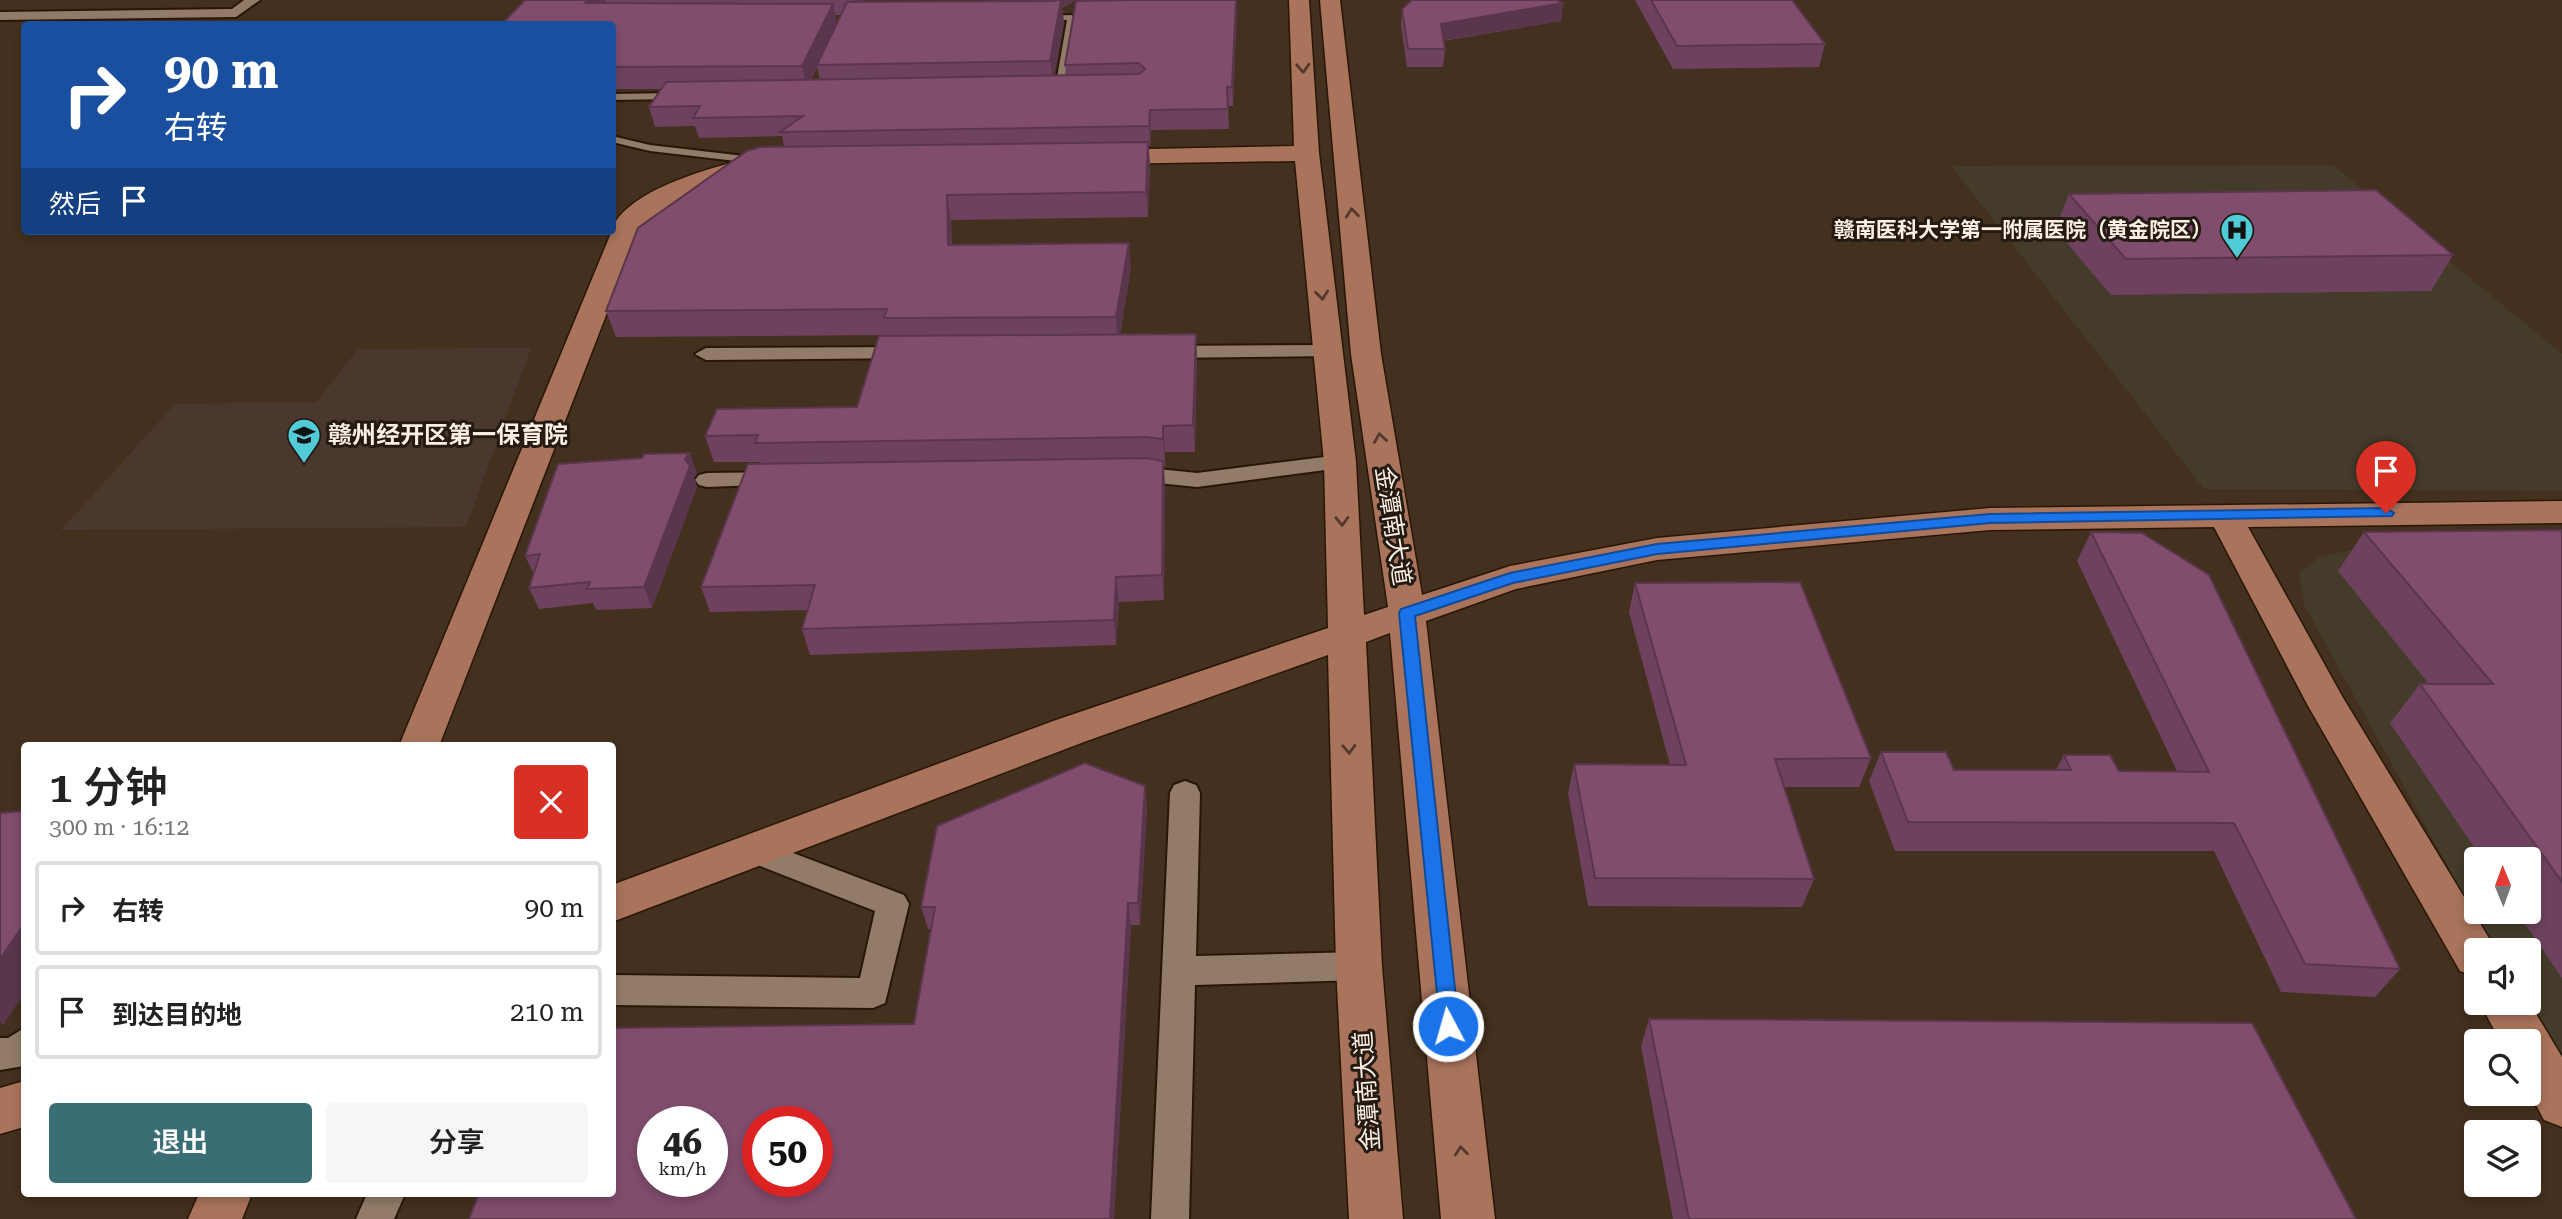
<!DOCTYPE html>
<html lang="zh">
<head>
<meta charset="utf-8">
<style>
  :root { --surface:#fff; --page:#f6f6f6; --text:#222; --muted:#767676; --line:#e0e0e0; --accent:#386e74 }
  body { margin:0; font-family:"Roboto Serif","Noto Sans SC",serif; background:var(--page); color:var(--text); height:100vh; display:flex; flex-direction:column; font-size:26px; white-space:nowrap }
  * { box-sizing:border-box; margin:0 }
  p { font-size:23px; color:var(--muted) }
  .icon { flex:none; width:38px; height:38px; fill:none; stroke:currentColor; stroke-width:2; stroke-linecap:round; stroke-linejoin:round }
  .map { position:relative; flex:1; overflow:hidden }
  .side { position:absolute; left:21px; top:742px; width:595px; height:455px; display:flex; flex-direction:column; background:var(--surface); border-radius:7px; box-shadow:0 4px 10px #0003 }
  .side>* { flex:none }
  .hud { position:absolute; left:21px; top:21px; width:595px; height:214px; border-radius:7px; box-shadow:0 4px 10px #0003; background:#1a4fa0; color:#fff; overflow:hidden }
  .needle { width:46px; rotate:359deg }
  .fabs { position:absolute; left:2464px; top:847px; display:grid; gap:14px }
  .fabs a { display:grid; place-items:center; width:77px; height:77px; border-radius:7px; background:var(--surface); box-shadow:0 4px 10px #0003; font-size:35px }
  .speed { position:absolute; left:637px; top:1106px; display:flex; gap:14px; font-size:35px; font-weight:700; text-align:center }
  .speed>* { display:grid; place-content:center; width:91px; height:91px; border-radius:50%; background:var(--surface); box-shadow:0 4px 10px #0003; line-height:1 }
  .speed small { font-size:18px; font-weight:400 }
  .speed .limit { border:10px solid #d22; background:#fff; color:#111 }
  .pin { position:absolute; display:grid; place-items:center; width:60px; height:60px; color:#fff; margin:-72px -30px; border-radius:50% 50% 50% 0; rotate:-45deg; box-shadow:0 0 7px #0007 }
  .pin .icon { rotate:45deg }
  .me { position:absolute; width:77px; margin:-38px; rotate:354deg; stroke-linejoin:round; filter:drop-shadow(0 0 5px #0008) }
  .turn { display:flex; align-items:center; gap:24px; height:147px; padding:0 28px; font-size:32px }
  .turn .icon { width:91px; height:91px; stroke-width:2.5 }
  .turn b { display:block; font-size:49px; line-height:60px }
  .then { display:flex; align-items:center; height:66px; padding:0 28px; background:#0003; gap:14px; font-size:26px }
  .round { display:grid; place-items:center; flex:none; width:74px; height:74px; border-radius:7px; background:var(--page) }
  .overview { display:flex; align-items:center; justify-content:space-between; height:119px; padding:0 28px }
  h1 { font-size:42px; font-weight:600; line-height:52px }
  .cta { display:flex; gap:14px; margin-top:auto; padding:14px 28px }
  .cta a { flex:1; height:80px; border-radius:7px; background:var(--accent); color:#fff; font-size:28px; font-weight:600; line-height:80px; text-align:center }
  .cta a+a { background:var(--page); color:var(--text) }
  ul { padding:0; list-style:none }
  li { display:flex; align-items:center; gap:21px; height:94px; margin:0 14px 10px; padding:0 14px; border:4px solid var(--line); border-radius:7px }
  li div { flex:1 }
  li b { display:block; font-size:26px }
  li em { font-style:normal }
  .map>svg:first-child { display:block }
  .education { fill:#4a382f }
  .medical { fill:#443b2a; fill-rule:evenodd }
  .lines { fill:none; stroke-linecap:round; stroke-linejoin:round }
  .lane-casing { stroke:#291706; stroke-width:4 }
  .street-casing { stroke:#291706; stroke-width:4 }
  .secondary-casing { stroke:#291706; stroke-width:3 }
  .lane { fill:#927b68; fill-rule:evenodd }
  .street { fill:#927b68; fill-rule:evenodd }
  .secondary { fill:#a9735c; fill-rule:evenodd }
  .wall { fill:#6e425e; fill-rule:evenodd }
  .shaded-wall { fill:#5a364c }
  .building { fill:#804d6d; stroke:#5a364c; stroke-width:2; fill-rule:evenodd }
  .oneway { stroke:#52392c }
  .route { fill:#1a73e8; stroke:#114b97; stroke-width:2 }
  .labels { text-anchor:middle; stroke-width:6; stroke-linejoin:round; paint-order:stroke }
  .far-poi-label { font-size:21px; font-weight:bold; fill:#fcefe4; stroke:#231a12; text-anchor:end }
  .poi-label { font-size:24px; font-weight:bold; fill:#fcefe4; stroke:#231a12; text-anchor:start }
  .street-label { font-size:24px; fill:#fcefe4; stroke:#231a12 }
</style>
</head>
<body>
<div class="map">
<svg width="2562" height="1219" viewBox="0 0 2562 1219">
  <rect width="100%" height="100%" fill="#43301e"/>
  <!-- education -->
  <path class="education" d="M 531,348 L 466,527 L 61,530 L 175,404 L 316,402 L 358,349 Z"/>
  <!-- medical -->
  <g class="medical">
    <path d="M 2333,165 L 2562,354 L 2562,491 L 2204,489 L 1951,166 Z"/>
    <path d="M 2562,547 L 2562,1059 L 2529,1003 L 2529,950 L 2494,950 L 2304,605 L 2299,573 L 2320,557 L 2360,548 ZM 2476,859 L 2529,859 L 2529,912 L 2476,912 Z"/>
  </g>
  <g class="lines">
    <defs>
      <g id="lane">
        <path d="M 1071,15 L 1075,17 L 1063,89 L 1059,92 L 1055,89 L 1067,20 L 1047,20 L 1043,18 L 1047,16 Z"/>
        <path d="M 612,94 L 674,93 L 678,96 L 674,99 L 612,100 Z"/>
        <path d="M 612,136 L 650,145 L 753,157 L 758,160 L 753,163 L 650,151 L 612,142 Z"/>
      </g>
      <g id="street">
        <path d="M 244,0 L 260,0 L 236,17 L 0,20 L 0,12 L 232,9 Z"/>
        <path d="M 1328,345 L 1336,346 L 1339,351 L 1336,356 L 1163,358 L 1152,352 L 1163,346 Z"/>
        <path d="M 907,347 L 915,348 L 918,353 L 915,358 L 706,360 L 695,354 L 706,348 Z"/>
        <path d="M 1340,455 L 1348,457 L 1352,462 L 1348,467 L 1197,487 L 1128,480 L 1120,478 L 1116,473 L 1120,468 L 1128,466 L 1197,473 Z"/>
        <path d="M 778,472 L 786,474 L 790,479 L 786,484 L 707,487 L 699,485 L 695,480 L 699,475 L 707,473 Z"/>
        <path d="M 1185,781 L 1196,785 L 1200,793 L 1196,956 L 1359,952 L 1371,956 L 1376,966 L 1371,976 L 1359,980 L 1195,985 L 1189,1219 L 1151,1219 L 1170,793 L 1174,785 Z"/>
        <path d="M 756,839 L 904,895 L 909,904 L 885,1003 L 873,1008 L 612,1005 L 612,975 L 860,978 L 875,911 L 745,860 L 741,851 L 745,842 Z"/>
        <path d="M 24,1028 L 24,1066 L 0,1070 L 0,1038 L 8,1038 Z"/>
        <path d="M 367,1194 L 405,1194 L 394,1219 L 356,1219 Z"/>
      </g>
      <g id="secondary">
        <path d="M 1289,0 L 1309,0 L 1319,153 L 1356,462 L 1364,615 L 1388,607 L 1351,354 L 1320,0 L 1340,0 L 1381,354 L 1422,595 L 1510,566 L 1657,538 L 1990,508 L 2562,501 L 2562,523 L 2248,527 L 2342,696 L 2492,943 L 2496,950 L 2476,950 L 2476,977 L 2460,971 L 2307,704 L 2214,527 L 1990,530 L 1657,560 L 1516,589 L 1426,621 L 1495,1219 L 1441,1219 L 1390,633 L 1366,642 L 1382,966 L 1403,1219 L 1349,1219 L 1336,966 L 1328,655 L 1084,742 L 612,922 L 612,885 L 1056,720 L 1328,628 L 1324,462 L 1295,161 L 1101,164 L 1092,162 L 1089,157 L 1092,152 L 1101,150 L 1294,146 Z"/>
        <path d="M 763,155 L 772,157 L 775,162 L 772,167 C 724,180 680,195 641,225 L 439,746 L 399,746 L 616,221 C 642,184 721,165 763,155 Z"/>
        <path d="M 2529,1002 L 2562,1057 L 2562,1127 L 2544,1120 L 2529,1092 L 2529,1041 L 2500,1041 L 2480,1003 Z"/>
        <path d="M 24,1081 L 24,1127 L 0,1134 L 0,1088 Z"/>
        <path d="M 199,1194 L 252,1194 L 242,1219 L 188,1219 Z"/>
      </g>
    </defs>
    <!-- lane casing -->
    <use href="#lane" class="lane-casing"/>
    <!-- street casing -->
    <use href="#street" class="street-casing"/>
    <!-- secondary casing -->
    <use href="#secondary" class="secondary-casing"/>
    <!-- lane -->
    <use href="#lane" class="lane"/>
    <!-- street -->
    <use href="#street" class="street"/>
    <!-- secondary -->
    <use href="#secondary" class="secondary"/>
  </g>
  <!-- wall -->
  <g class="wall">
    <path d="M 525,0 L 865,0 L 864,2 L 1076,0 L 1062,8 L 1064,22 L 1054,76 L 1066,75 L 1065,65 L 1237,0 L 1233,106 L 1228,106 L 1229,129 L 1151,130 L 1150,146 L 1149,146 L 1150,166 L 1148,217 L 951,220 L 952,245 L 1131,268 L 1120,334 L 1197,360 L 1195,452 L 1165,452 L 1165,466 L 1164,466 L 1165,485 L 1164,600 L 1119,602 L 1116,645 L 810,655 L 802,629 L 808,610 L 710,612 L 701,587 L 761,464 L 760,462 L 714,462 L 705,436 L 857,407 L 888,335 L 616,337 L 606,311 L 784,147 L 782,136 L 699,138 L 695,126 L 655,127 L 649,107 L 661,89 L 612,89 L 612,24 ZM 835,15 L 841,15 L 837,24 ZM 817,67 L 820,80 L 811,80 Z"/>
    <path d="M 1635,0 L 1792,0 L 1825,44 L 1819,67 L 1673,69 Z"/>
    <path d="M 1563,3 L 1561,21 L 1443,41 L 1445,49 L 1443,67 L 1407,67 L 1401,26 L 1402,9 Z"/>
    <path d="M 2069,194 L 2453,255 L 2431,291 L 2111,295 L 2055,229 Z"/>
    <path d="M 697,473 L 694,478 L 697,487 L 652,608 L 596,610 L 593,603 L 539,609 L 529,588 L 534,574 L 525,556 Z"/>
    <path d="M 2562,530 L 2562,978 L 2517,912 L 2529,912 L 2529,859 L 2482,859 L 2390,723 L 2420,684 L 2429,684 L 2338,571 L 2364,532 Z"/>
    <path d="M 2091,532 L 2400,969 L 2375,997 L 2281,992 L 2214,851 L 1895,851 L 1869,781 L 1881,752 L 1954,770 L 2056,770 L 2064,755 L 2119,771 L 2177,771 L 2077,561 Z"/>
    <path d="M 1635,583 L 1871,758 L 1859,787 L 1784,787 L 1814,879 L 1802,907 L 1588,906 L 1568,793 L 1574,764 L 1670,765 L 1629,612 Z"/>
    <path d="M 1145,786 L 1147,808 L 1140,925 L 1131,925 L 1114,1219 L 469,1219 L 914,1024 L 931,929 L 928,929 L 921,907 Z"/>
    <path d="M 1649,1019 L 2356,1219 L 1673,1219 L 1641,1046 Z"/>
  </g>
  <!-- shaded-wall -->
  <g class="shaded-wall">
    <path d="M 588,0 L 605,0 L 607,6 L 585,3 Z"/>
    <path d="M 854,0 L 865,0 L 857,15 Z"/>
    <path d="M 1054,0 L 1076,0 L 1062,8 L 1064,22 L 1053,84 L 1050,61 Z"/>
    <path d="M 1237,0 L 1237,11 L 1233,106 L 1232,87 Z"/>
    <path d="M 1563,3 L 1561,21 L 1439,41 L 1441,24 Z"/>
    <path d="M 833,4 L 837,25 L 817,65 L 817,67 L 807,88 L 802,66 Z"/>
    <path d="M 1150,110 L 1151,130 L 1150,146 L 1149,126 Z"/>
    <path d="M 1148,142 L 1150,166 L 1148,217 L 1146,192 Z"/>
    <path d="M 947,195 L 951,220 L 952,270 L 948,245 Z"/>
    <path d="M 1129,243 L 1131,268 L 1118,343 L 1116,317 Z"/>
    <path d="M 1196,334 L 1197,360 L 1195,452 L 1193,425 Z"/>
    <path d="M 1163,426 L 1165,452 L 1165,466 L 1163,439 Z"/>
    <path d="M 690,453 L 697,473 L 694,478 L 697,487 L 652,608 L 644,587 L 685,459 Z"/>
    <path d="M 1163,461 L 1165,485 L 1164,600 L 1162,575 Z"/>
    <path d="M 1116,577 L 1119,602 L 1116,645 L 1114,620 Z"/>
    <path d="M 1145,786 L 1147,808 L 1140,925 L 1138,903 Z"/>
    <path d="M 1128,903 L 1131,925 L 1114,1219 L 1110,1219 Z"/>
    <path d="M 24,924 L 24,994 L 3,1025 L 0,1022 L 0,959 Z"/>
  </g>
  <!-- building -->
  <g class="building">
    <path d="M 525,0 L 588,0 L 585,3 L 833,4 L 802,66 L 612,67 L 612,24 L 502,24 Z"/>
    <path d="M 1054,0 L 1061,0 L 1050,61 L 817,65 L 847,2 L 1056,1 Z"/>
    <path d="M 1131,0 L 1236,0 L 1232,87 L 1227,87 L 1228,109 L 1150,110 L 1149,126 L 780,132 L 803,116 L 693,118 L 700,106 L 649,107 L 666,82 L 1139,74 L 1145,69 L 1139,63 L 1065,65 L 1076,1 Z"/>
    <path d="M 1412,0 L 1557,0 L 1563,3 L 1441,24 L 1445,49 L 1408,49 L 1402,9 Z"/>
    <path d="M 1651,0 L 1792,0 L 1825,44 L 1677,46 Z"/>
    <path d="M 1148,142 L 1146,192 L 947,195 L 948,245 L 1129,243 L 1116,317 L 884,318 L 887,309 L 606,311 L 638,228 L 747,151 L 760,147 Z"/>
    <path d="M 2376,190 L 2453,255 L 2126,259 L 2069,194 Z"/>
    <path d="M 1196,334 L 1193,425 L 1163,426 L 1163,439 L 1146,437 L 755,443 L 758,435 L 705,436 L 717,409 L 857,407 L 879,336 Z"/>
    <path d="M 690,453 L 685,459 L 690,466 L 644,587 L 587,589 L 590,582 L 529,588 L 540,554 L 525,556 L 558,464 L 642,458 L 644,454 Z"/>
    <path d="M 1146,458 L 1163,461 L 1162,575 L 1116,577 L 1114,620 L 802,629 L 815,585 L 701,587 L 748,464 Z"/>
    <path d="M 2562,530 L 2562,882 L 2420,684 L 2493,684 L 2364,532 Z"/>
    <path d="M 2091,532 L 2142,533 L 2209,575 L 2400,969 L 2305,964 L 2234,823 L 1908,822 L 1881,752 L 1946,752 L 1954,770 L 2071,770 L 2064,755 L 2110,755 L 2119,771 L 2209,772 Z"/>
    <path d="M 1800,582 L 1871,758 L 1775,759 L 1814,879 L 1595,878 L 1574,764 L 1686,765 L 1635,583 Z"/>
    <path d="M 1085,763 L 1145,786 L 1138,903 L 1128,903 L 1110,1219 L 469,1219 L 479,1194 L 612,1194 L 612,1028 L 914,1024 L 935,907 L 921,907 L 937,826 ZM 653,1122 L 712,1122 L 712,1181 L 653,1181 ZM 758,1122 L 817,1122 L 817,1181 L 758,1181 Z"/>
    <path d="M 24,811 L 24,924 L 0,959 L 0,813 Z"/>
    <path d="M 1649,1019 L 2252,1023 L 2356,1219 L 1689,1219 Z"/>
  </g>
  <!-- one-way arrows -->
  <defs><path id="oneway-chevron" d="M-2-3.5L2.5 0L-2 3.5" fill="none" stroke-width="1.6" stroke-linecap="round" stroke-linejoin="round" transform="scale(1.75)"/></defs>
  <g class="oneway">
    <use href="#oneway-chevron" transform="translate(1303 68) rotate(87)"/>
    <use href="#oneway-chevron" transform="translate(1352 213) rotate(-96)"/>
    <use href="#oneway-chevron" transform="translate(1322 295) rotate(84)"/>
    <use href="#oneway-chevron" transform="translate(1380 438) rotate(-99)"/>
    <use href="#oneway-chevron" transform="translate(1342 521) rotate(89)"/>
    <use href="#oneway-chevron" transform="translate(1349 749) rotate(88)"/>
    <use href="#oneway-chevron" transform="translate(1461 1151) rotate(-96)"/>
  </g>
  <!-- route -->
  <path class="route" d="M 2386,508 L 2394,513 L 2392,516 L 1990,523 L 1657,554 L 1513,583 L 1415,616 L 1459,1026 L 1455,1033 L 1448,1035 L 1441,1033 L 1399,613 L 1401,609 L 1510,573 L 1657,544 L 1990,514 Z"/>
  <!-- icons -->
  <defs>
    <symbol id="hospital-pin" viewBox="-11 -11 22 30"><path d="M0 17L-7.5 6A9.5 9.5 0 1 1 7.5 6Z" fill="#52cbd8" stroke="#231a12"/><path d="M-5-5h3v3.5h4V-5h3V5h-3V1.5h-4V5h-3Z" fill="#111"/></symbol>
    <symbol id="school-pin" viewBox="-11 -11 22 30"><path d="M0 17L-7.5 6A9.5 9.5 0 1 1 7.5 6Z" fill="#52cbd8" stroke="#231a12"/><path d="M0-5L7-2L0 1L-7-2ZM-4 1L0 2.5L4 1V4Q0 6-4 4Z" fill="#111"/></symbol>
  </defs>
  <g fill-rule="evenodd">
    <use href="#hospital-pin" x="2218" y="211" width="38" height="52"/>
    <use href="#school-pin" x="285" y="416" width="38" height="52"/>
  </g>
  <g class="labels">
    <!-- far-poi labels -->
    <g class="far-poi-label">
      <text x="2212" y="237">赣南医科大学第一附属医院（黄金院区）</text>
    </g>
    <!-- poi labels -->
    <g class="poi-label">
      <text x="328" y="443">赣州经开区第一保育院</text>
    </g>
    <!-- street labels -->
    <g class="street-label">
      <text transform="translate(1393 526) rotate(81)" y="8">金潭南大道</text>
      <text transform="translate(1367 1091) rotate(-94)" y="8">金潭南大道</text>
    </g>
  </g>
</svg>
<div class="fabs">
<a><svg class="needle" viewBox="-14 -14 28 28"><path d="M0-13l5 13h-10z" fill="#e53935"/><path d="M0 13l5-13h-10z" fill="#767676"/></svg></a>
<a><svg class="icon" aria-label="sound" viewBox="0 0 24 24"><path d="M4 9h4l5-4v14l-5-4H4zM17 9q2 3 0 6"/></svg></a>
<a><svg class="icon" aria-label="search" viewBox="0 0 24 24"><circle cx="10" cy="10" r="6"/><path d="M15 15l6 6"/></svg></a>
<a><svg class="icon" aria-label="layers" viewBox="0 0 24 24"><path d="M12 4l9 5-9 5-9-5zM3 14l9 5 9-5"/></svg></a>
</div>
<div class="speed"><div>46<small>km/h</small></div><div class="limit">50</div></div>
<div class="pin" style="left:2386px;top:513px;background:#d93025"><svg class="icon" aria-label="arrive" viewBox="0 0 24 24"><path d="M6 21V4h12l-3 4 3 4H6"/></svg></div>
<svg class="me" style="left:1448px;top:1026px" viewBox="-20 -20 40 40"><circle r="17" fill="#1a73e8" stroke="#fff" stroke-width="3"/><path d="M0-11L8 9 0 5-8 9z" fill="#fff"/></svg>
<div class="hud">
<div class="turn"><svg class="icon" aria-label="right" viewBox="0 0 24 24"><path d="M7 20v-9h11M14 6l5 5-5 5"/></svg><div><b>90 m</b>右转</div></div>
<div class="then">然后<svg class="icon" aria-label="arrive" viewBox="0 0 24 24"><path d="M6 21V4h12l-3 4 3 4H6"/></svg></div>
</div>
<section class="side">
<div class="overview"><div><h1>1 分钟</h1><p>300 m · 16:12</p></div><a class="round" style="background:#d93025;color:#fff"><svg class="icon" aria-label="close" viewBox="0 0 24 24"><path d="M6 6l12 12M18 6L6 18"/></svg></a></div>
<ul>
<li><svg class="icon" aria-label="right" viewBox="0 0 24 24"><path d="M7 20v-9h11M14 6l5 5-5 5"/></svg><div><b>右转</b></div><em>90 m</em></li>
<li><svg class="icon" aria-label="arrive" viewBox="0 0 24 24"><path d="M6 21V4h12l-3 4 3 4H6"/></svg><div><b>到达目的地</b></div><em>210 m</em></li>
</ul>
<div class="cta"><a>退出</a><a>分享</a></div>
</section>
</div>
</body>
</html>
